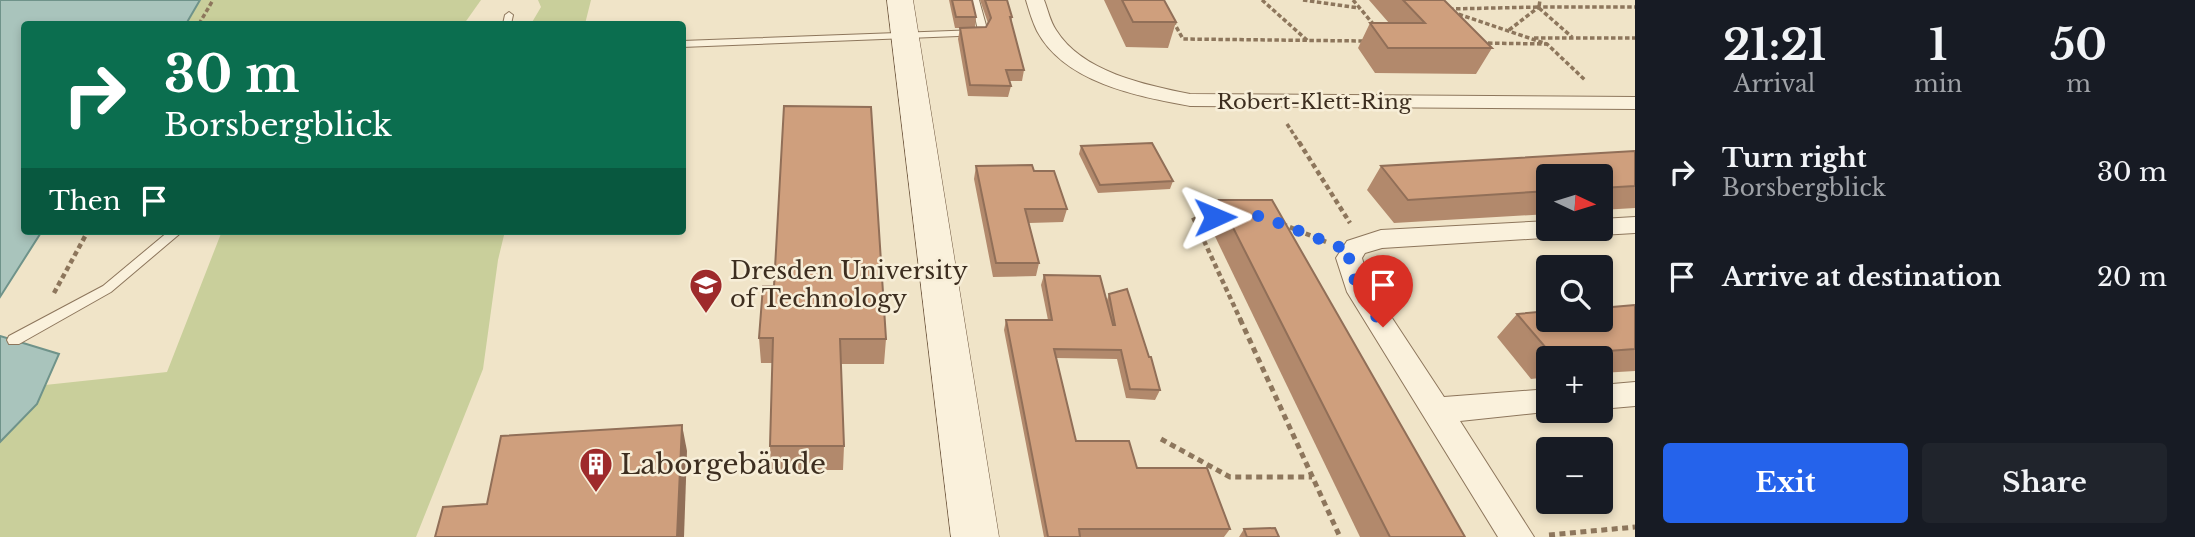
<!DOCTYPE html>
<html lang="en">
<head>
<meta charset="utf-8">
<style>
  :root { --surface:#171b24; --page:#20242c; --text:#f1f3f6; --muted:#9ea1a6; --accent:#2563eb }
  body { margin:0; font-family:"Libre Baskerville",serif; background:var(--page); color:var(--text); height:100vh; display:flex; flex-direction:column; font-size:26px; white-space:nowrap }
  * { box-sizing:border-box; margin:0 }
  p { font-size:23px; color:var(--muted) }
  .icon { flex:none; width:38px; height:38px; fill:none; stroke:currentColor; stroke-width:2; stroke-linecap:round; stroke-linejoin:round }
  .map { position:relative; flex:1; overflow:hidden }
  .drawer { display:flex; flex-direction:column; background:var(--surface); width:560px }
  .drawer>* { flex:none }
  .top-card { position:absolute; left:21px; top:21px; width:665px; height:214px; border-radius:7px; box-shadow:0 4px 10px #0003; background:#0b6e4f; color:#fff; overflow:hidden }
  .needle { width:46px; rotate:94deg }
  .fabs { position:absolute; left:1536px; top:164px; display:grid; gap:14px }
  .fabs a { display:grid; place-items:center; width:77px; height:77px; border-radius:7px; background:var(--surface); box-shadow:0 4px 10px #0003; font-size:35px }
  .pin { position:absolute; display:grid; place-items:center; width:60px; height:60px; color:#fff; margin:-72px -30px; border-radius:50% 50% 50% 0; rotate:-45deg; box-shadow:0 0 7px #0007 }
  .pin .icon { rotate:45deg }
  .me { position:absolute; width:77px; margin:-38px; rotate:89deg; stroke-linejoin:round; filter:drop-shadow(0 0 5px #0008) }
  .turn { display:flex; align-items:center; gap:24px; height:147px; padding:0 28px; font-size:32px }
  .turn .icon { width:91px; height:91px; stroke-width:2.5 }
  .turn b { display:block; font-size:49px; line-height:60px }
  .then { display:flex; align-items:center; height:66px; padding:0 28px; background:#0003; gap:14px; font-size:26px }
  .eta { display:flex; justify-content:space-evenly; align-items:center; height:119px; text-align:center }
  .eta b { font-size:42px; font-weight:800; line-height:49px }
  .action { display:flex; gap:14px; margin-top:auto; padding:14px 28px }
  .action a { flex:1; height:80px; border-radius:7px; background:var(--accent); color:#fff; font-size:28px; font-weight:800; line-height:80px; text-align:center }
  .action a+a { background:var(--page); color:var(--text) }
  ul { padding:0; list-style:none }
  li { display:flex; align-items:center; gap:21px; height:105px; padding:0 28px }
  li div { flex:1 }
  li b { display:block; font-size:26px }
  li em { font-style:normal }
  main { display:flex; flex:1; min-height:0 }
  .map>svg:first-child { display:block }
  .green { fill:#c9cf9b }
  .water { fill:#a9c4bc; stroke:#6f938a; stroke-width:2 }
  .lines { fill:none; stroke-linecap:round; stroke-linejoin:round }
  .lane-casing { stroke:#8d765c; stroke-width:2 }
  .street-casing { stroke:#8d765c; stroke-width:2 }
  .secondary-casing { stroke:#6f573f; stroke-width:1 }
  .path-far2 { stroke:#8d765c; stroke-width:3.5; stroke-dasharray:4.5 2.5; stroke-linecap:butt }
  .path-far1 { stroke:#8d765c; stroke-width:4.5; stroke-dasharray:5 3.5; stroke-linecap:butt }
  .path { stroke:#8d765c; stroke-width:5; stroke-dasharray:6 4.5; stroke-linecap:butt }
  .lane { fill:#faf1dc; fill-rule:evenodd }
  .street { fill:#faf1dc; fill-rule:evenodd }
  .secondary { fill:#faf1dc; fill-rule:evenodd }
  .wall { fill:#b2896c }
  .shaded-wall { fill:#916f58 }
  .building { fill:#cf9f7d; stroke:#916f58; stroke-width:2 }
  .route { stroke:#2563eb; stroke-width:12; stroke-dasharray:0 21.6 }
  .labels { text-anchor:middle; stroke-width:5; stroke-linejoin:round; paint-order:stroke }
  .far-street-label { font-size:21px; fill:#3d2e20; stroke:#f7eed8 }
  .poi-label { font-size:24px; fill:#3d2e20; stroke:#f7eed8; text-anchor:start }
  .near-poi-label { font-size:28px; fill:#3d2e20; stroke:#f7eed8; text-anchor:start }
</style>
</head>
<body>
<main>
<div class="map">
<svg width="1635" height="537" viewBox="0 0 1635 537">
  <rect width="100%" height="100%" fill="#f0e4c8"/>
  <!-- green -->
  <g class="green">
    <path d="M 200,0 L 481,0 L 464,24 L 187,24 Z"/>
    <path d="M 538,0 L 591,0 L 585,24 L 531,24 L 541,7 Z"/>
    <path d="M 222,231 L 505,231 L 498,260 L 483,369 L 416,537 L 0,537 L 0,442 L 37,404 L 45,385 L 167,372 Z"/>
  </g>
  <!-- water -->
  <g class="water">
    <path d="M 0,0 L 200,0 L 186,24 L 24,24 L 24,231 L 42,231 L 0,297 Z"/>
    <path d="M 0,336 L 59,354 L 37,404 L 0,442 Z"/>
  </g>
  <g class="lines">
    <defs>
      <g id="lane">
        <path d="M 971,0 L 979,0 L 987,29 L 984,35 L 682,47 L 682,41 L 978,30 Z"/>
        <path d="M 509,12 L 513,15 L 511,24 L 503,24 L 505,15 Z"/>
        <path d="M 169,231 L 183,231 L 111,292 L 19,344 L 9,344 L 7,340 L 9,336 L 103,286 Z"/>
      </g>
      <g id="street">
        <path d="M 1026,0 L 1044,0 C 1048,10 1050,21 1056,30 C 1082,72 1145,85 1190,94 L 1635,97 L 1635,109 L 1190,106 C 1137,96 1065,83 1037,31 C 1032,21 1029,10 1026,0 Z"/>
        <path d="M 1635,217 L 1635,233 L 1601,235 L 1592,233 L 1590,229 L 1601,229 L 1601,219 Z"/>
        <path d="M 1549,221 L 1549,229 L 1571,229 L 1568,235 L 1559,237 L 1382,248 L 1365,253 L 1362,258 L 1369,283 L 1444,397 L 1549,389 L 1549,411 L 1555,411 L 1460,421 L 1534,537 L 1498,537 L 1347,292 L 1336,258 L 1347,241 L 1381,230 Z"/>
        <path d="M 1635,382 L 1635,406 L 1601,409 L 1601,385 Z"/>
      </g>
      <path id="secondary" d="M 887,0 L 913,0 L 999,537 L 951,537 Z"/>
    </defs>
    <!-- lane casing -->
    <use href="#lane" class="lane-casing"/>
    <!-- street casing -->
    <use href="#street" class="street-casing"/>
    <!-- secondary casing -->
    <use href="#secondary" class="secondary-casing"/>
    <!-- path-far2 -->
    <g class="path-far2">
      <path d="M 1262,0 L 1308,41"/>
      <path d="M 1303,0 L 1359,8"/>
      <path d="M 1353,0 L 1374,25"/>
      <path d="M 1539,8 L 1572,37"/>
      <path d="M 1449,9 L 1539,7 L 1540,0"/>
      <path d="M 1452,12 L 1547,44 L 1585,80"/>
      <path d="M 1173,21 L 1183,39 L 1364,41"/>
      <path d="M 199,24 L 213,0"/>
      <path d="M 1509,30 L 1539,7 L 1635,7"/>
      <path d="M 1534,38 L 1635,38"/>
      <path d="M 1481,43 L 1547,44"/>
      <path d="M 1287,124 L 1300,144"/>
    </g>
    <!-- path-far1 -->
    <g class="path-far1">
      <path d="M 1299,142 L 1350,223"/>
      <path d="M 1218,217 L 1193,217 L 1241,321"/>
      <path d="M 1282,224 L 1329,243"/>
      <path d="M 54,293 L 88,231"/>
    </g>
    <!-- path -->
    <g class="path">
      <path d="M 1240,319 L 1340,537"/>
      <path d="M 1161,439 L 1230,477 L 1312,477"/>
      <path d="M 1549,535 L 1635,527"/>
    </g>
    <!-- lane -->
    <use href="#lane" class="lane"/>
    <!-- street -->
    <use href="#street" class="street"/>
    <!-- secondary -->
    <use href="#secondary" class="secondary"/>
  </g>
  <!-- wall -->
  <g class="wall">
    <path d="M 949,0 L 972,0 L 976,17 L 975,27 L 986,27 L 988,23 L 980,0 L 1007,0 L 1012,17 L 1011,22 L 1024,70 L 1022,81 L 1009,81 L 1011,86 L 1008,97 L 968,96 L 958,39 L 960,28 L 966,28 L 955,28 Z"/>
    <path d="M 1104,0 L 1164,0 L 1176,22 L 1168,48 L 1126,47 Z"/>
    <path d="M 1369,0 L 1444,0 L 1492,48 L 1476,74 L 1375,73 L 1358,48 L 1370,23 L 1389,23 Z"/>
    <path d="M 1081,146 L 1173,181 L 1170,189 L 1098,193 L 1079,154 Z"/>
    <path d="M 1635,151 L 1635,208 L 1601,210 L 1601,177 L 1549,177 L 1549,214 L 1394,223 L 1367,190 L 1381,166 Z"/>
    <path d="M 976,166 L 1034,171 L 1067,209 L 1063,222 L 1029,223 L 1039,263 L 1036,276 L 993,277 L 974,179 Z"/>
    <path d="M 1219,200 L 1465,537 L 1360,537 L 1209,224 Z"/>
    <path d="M 1044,275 L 1107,300 L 1109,294 L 1160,390 L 1155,400 L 1126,398 L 1117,359 L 1056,358 L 1076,441 L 1137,468 L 1230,529 L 1224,537 L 1044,537 L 1004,330 L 1006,320 L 1048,320 L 1041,285 Z"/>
    <path d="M 1635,305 L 1635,371 L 1601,373 L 1601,359 L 1549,359 L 1549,377 L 1531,379 L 1497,337 L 1517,314 Z"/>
    <path d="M 759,338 L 886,339 L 884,364 L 841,364 L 844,446 L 843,470 L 771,470 L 770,446 L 773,363 L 761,363 Z"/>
    <path d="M 1244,529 L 1279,537 L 1239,537 Z"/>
  </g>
  <!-- shaded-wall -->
  <path class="shaded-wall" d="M 682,425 L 687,451 L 684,537 L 677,537 Z"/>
  <!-- building -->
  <g class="building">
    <path d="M 952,0 L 972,0 L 976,17 L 956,17 Z"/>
    <path d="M 985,0 L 1007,0 L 1012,17 L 1010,17 L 1024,70 L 1006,70 L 1011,86 L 970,85 L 960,28 L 986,27 L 991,18 Z"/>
    <path d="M 1122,0 L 1164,0 L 1176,22 L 1133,22 Z"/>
    <path d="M 1403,0 L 1444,0 L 1492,48 L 1388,48 L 1370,23 L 1425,23 Z"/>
    <path d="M 784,106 L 871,107 L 886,339 L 840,339 L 844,446 L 770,446 L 773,338 L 759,338 L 763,286 L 774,286 Z"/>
    <path d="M 1152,143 L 1173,181 L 1100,185 L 1081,146 Z"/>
    <path d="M 1635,151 L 1635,186 L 1601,188 L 1601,177 L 1549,177 L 1549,191 L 1408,200 L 1381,166 Z"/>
    <path d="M 1032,165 L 1034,171 L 1054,171 L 1067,209 L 1025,209 L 1039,263 L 996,263 L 976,166 Z"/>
    <path d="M 1219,200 L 1272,200 L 1465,537 L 1390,537 Z"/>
    <path d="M 1044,275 L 1100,276 L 1113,325 L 1115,325 L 1109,294 L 1127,289 L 1149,357 L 1151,357 L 1160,390 L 1130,389 L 1121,350 L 1054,349 L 1076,441 L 1129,441 L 1137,468 L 1207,468 L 1230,529 L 1079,529 L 1080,537 L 1048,537 L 1006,320 L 1052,320 Z"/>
    <path d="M 1635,305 L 1635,349 L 1552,355 L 1517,314 L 1549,311 L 1549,320 L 1601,320 L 1601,308 Z"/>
    <path d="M 682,425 L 677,537 L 435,537 L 443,507 L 487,504 L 501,436 Z"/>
    <path d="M 1275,528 L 1279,537 L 1247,537 L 1244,529 Z"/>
  </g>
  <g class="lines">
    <!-- route -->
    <path class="route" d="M 1215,217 L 1261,216 L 1352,252 L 1349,258 L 1356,285 L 1383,327"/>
  </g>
  <!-- icons -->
  <defs>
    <symbol id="university-pin" viewBox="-11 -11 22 30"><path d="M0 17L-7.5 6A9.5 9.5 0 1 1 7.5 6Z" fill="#9e2a2b" stroke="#f7eed8"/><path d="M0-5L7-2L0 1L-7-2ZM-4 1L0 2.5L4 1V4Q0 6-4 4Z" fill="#fff"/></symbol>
    <symbol id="building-pin" viewBox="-11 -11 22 30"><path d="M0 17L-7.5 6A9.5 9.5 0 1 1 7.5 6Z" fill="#9e2a2b" stroke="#f7eed8"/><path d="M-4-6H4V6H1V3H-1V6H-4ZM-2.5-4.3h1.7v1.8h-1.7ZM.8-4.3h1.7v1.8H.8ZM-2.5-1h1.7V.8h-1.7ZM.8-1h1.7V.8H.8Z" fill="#fff"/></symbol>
  </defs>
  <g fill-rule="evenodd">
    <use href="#university-pin" x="687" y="266" width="38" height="52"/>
    <use href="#building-pin" x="577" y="445" width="38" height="52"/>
  </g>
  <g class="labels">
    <!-- far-street labels -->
    <g class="far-street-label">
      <text x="1314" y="109">Robert-Klett-Ring</text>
    </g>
    <!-- poi labels -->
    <g class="poi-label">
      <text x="730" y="279">Dresden University<tspan x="730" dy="28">of Technology</tspan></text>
    </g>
    <!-- near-poi labels -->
    <g class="near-poi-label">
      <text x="620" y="474">Laborgebäude</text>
    </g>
  </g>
</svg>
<div class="fabs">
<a><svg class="needle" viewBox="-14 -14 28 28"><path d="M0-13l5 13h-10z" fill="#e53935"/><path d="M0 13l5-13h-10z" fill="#9ea1a6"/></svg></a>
<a><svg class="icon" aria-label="search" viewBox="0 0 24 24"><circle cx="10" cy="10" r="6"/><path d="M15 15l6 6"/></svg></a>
<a>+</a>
<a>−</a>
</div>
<div class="pin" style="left:1383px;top:327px;background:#d93025"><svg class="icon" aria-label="arrive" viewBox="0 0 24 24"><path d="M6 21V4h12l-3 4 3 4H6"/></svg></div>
<svg class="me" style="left:1215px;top:217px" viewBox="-20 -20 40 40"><path d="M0-17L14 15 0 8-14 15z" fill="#2563eb" stroke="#fff" stroke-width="4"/></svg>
<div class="top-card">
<div class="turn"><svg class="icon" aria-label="right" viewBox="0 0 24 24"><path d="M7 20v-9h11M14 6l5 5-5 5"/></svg><div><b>30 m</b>Borsbergblick</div></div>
<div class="then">Then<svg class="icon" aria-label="arrive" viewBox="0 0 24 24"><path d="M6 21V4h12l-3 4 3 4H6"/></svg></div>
</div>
</div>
<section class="drawer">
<div class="eta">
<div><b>21:21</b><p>Arrival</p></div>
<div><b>1</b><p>min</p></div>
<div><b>50</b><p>m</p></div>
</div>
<ul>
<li><svg class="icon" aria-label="right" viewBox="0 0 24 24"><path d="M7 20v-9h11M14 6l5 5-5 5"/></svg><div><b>Turn right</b><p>Borsbergblick</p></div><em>30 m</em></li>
<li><svg class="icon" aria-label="arrive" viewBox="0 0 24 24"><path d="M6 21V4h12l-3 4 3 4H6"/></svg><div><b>Arrive at destination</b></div><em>20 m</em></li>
</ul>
<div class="action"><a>Exit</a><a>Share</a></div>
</section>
</main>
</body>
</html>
